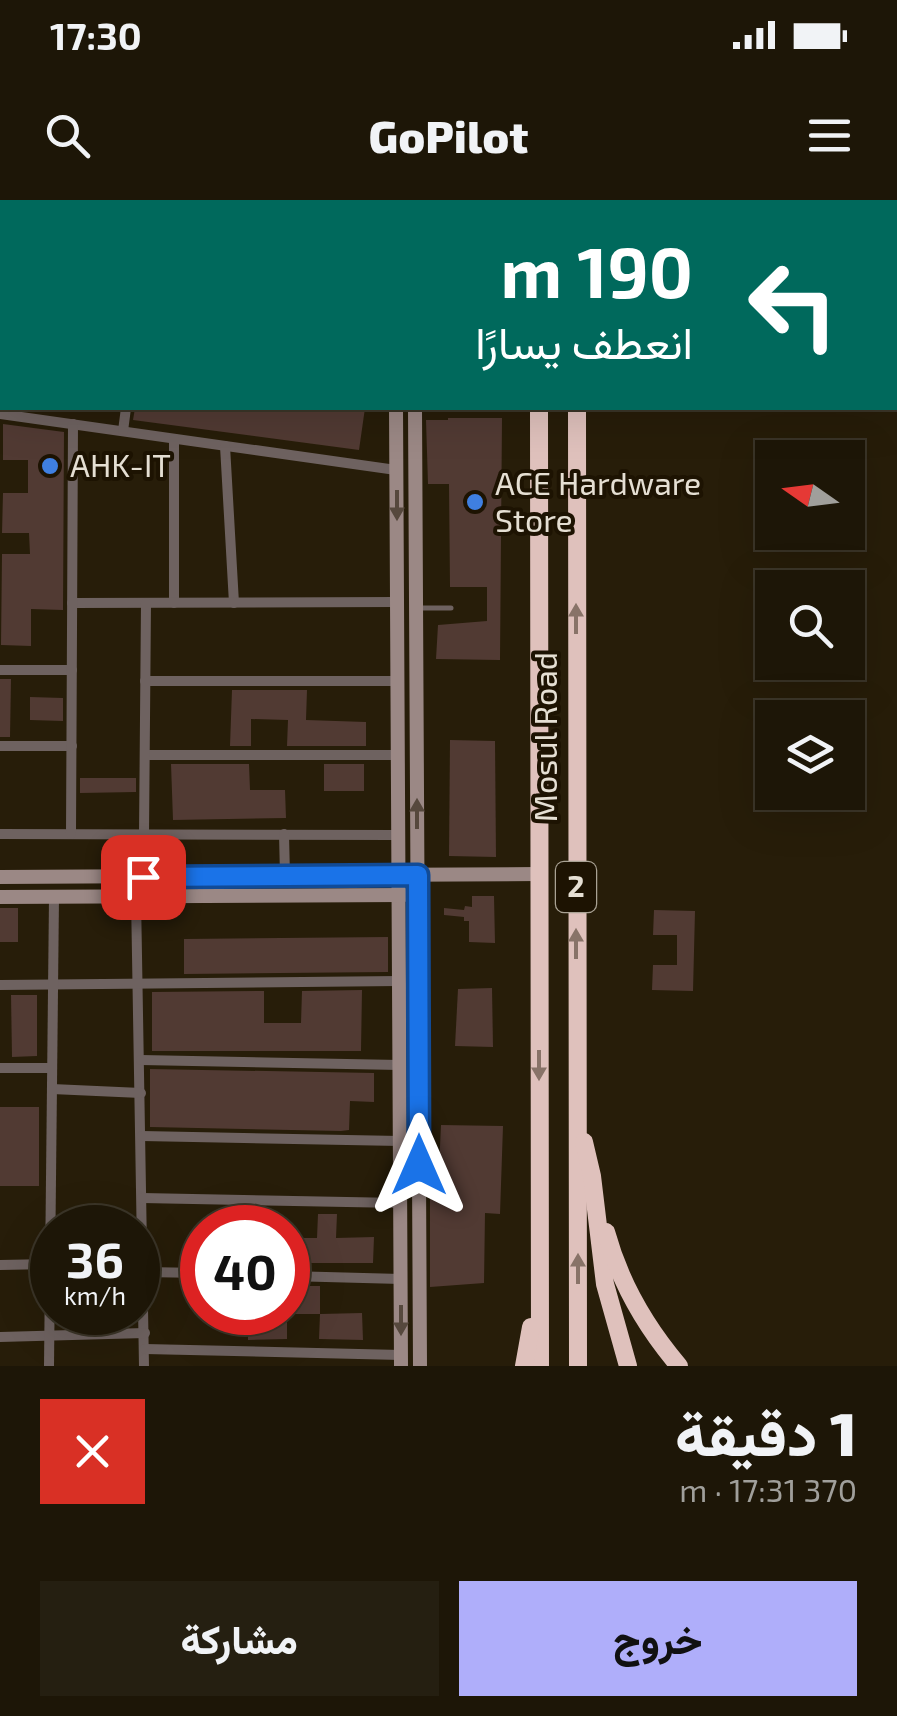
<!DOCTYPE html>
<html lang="ar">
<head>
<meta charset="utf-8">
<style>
  :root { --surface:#1d1607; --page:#251f11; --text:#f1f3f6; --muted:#a09f9b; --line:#3b3528; --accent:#afaefa }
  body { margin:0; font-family:"Exo 2",Vazirmatn,sans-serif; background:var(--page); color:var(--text); direction:rtl; height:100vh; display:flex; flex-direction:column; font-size:38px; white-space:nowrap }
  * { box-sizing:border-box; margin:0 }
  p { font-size:32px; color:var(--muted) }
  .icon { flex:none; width:55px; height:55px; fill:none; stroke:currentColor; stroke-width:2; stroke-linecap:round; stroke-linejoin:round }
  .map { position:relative; height:1166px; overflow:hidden; direction:ltr }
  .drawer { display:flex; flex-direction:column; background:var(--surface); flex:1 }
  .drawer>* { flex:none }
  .banner { position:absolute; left:0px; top:0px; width:898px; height:210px; box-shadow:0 10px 40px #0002,0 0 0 2px var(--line); direction:rtl; background:#00695c; color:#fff; overflow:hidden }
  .needle { width:65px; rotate:284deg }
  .buttons { position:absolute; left:755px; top:240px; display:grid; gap:20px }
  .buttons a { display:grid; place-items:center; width:110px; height:110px; border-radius:0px; background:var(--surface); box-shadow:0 10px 40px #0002,0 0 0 2px var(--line); font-size:50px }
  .speed { position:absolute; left:30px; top:1005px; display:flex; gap:20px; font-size:50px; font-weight:700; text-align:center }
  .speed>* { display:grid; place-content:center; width:130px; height:130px; border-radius:50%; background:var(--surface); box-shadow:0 10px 40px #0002,0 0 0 2px var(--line); line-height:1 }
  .speed small { font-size:25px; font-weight:400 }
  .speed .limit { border:15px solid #d22; background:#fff; color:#111 }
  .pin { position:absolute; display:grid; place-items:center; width:85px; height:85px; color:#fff; margin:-42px; border-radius:20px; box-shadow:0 5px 15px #0006 }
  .me { position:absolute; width:110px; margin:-55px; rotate:0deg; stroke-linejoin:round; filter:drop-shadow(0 0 8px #0008) }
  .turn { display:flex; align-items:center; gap:35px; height:210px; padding:0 40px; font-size:45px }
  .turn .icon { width:130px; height:130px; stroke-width:2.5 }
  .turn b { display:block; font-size:70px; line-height:85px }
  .round { display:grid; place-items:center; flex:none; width:105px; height:105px; border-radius:0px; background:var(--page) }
  .headline { display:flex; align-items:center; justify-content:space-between; height:170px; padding:0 40px }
  h1 { font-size:60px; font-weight:800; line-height:75px }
  .action { display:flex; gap:20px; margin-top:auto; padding:20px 40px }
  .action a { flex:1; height:115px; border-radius:0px; background:var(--accent); color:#111; font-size:40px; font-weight:800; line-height:115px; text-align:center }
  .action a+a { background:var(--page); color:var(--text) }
  .status { display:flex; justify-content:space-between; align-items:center; height:70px; padding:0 50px; background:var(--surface); direction:ltr }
  .status svg { height:28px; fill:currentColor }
  header { display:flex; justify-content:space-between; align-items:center; height:130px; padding:0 40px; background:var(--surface); font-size:45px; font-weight:800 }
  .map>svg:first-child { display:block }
  .building { fill:#513a33 }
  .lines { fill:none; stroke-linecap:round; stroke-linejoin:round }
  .lane { stroke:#6e6260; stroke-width:5 }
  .street { stroke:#6e6260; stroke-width:10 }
  .secondary { stroke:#9b8885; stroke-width:14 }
  .highway { stroke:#dfc1bc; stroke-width:18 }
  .oneway { fill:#56483d }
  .oneway2 { fill:#887368 }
  .route-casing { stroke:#114b97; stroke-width:25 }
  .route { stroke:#1a73e8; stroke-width:18 }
  .shop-dot { fill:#3f7fe0; stroke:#1d1302; stroke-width:4 }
  .labels { text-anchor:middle; stroke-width:8; stroke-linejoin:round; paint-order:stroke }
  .shield { fill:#1d1302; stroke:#a9a294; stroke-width:2.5 }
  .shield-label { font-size:30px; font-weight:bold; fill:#e5dfd3 }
  .poi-label { font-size:32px; fill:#e5dfd3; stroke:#1d1302; text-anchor:start }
  .street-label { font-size:32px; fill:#e5dfd3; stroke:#1d1302 }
</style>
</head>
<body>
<div class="status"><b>17:30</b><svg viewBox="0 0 49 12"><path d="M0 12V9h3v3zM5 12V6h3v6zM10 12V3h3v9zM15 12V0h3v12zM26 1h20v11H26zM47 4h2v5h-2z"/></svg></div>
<header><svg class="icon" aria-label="menu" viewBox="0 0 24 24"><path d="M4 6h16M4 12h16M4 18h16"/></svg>GoPilot<svg class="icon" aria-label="search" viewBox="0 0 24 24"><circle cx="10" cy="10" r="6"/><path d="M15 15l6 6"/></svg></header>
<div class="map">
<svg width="897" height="1166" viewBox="0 0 897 1166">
  <rect width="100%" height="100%" fill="#271d09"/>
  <!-- building -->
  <g class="building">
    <path d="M 135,208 L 365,208 L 359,250 L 133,220 Z"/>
    <path d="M 448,218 L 502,218 L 500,460 L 436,459 L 438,425 L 487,421 L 487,387 L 450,387 L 449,284 L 428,284 L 426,220 L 448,220 Z"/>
    <path d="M 3,224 L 64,232 L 63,410 L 31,409 L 31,446 L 1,445 L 2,354 L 30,354 L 29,333 L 2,333 L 3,293 L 28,293 L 28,260 L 3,260 Z"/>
    <path d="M 0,479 L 11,479 L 10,537 L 0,537 Z"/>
    <path d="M 232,490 L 307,490 L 306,520 L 366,522 L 366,546 L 287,546 L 288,520 L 251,519 L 251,546 L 230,546 Z"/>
    <path d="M 30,497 L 63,498 L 63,521 L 30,520 Z"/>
    <path d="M 450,540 L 495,541 L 496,657 L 449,656 Z"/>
    <path d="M 171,564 L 249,564 L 250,590 L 285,590 L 286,618 L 173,620 Z"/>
    <rect x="324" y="564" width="40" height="27"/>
    <path d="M 80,578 L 136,578 L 136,592 L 80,593 Z"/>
    <path d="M 472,696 L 494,696 L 495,743 L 469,742 L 469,721 L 464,721 L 464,717 L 444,715 L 444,708 L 464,710 L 465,706 L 472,707 Z"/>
    <rect x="0" y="708" width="18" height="34"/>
    <path d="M 654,710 L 695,711 L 693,791 L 652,790 L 653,765 L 677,765 L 677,735 L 653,735 Z"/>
    <path d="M 388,737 L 388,772 L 184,774 L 184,739 Z"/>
    <path d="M 492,788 L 493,847 L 455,846 L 458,789 Z"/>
    <path d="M 362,790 L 361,851 L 152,851 L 152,792 L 264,791 L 264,823 L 301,823 L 302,791 Z"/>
    <path d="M 11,795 L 37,795 L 37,856 L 12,857 Z"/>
    <path d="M 150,869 L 374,873 L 374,902 L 350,901 L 349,930 L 341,931 L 150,927 Z"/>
    <rect x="0" y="907" width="39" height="79"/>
    <path d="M 441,925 L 503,926 L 500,1014 L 485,1013 L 484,1083 L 430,1087 L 430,969 L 439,968 Z"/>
    <path d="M 318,1014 L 337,1014 L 336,1038 L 374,1037 L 373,1063 L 300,1063 L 302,1038 L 317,1038 Z"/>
    <rect x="288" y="1086" width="32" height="28"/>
    <path d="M 248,1112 L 287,1112 L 287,1139 L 248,1140 Z"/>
    <path d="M 362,1113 L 363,1140 L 319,1139 L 320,1114 Z"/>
  </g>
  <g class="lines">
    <!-- lane -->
    <g class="lane">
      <path d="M 490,0 L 490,2"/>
      <path d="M 419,408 L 451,408"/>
    </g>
    <!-- street -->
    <g class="street">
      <path d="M 317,0 L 317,2"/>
      <path d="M 17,2 L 18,0"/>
      <path d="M 94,2 L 94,0"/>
      <path d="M 171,2 L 171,0"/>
      <path d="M 251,2 L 251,0"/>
      <path d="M 0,29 L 2,30"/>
      <path d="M 0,214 L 396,270"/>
      <path d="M 123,231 L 126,208"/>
      <path d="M 174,239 L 174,403"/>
      <path d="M 225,246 L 234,403"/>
      <path d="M 72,403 L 397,402"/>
      <path d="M 0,470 L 72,470"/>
      <path d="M 145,481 L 398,481"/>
      <path d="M 0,546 L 72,546"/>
      <path d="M 145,555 L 398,555"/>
      <path d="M 0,634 L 398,635"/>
      <path d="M 71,634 L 73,224"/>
      <path d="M 144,634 L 146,403"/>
      <path d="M 284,634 L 285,676"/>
      <path d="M 136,697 L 144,1166"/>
      <path d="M 0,785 L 399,781"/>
      <path d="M 141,860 L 400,865"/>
      <path d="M 0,868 L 52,868"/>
      <path d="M 52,889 L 141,893"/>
      <path d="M 142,936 L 400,941"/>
      <path d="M 142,998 L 400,1003"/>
      <path d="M 0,1065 L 50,1064"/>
      <path d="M 144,1072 L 202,1073"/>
      <path d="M 288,1076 L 401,1079"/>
      <path d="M 0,1137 L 145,1133"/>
      <path d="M 145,1149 L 401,1155"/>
      <path d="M 49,1166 L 54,697"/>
    </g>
    <!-- secondary -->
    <g class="secondary">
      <path d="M 395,0 L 395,2"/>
      <path d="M 416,2 L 416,0"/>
      <path d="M 0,116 L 2,116"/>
      <path d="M 0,134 L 2,134"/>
      <path d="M 396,208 L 401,1166"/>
      <path d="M 415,208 L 420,1166"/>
      <path d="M 0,677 L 539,674"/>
      <path d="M 0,697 L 404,695"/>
    </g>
    <!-- highway -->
    <g class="highway">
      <path d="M 531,0 L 531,2"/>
      <path d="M 589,2 L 589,0"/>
      <path d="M 539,208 L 540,1166"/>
      <path d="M 577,208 L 578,1166"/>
      <path d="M 584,942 L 592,976 L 605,1084 L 628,1166"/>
      <path d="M 606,1032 C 620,1083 645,1126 679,1166"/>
      <path d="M 524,1166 L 531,1127"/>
    </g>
  </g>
  <!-- one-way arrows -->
  <defs><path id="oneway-solid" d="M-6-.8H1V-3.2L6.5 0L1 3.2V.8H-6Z" transform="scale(2.5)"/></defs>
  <g class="oneway">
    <use href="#oneway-solid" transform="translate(397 305) rotate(90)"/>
    <use href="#oneway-solid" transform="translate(417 614) rotate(-90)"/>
    <use href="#oneway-solid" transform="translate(401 1120) rotate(90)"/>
  </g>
  <g class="oneway2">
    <use href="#oneway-solid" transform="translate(576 419) rotate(-90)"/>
    <use href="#oneway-solid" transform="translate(576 744) rotate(-90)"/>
    <use href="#oneway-solid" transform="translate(539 865) rotate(90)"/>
    <use href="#oneway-solid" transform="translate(578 1069) rotate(-90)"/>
  </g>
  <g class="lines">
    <defs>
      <path id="route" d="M 143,677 L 418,675 L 419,965"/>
    </defs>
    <!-- route casing -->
    <use href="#route" class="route-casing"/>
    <!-- route -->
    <use href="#route" class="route"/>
  </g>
  <!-- markers -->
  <g class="shop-dot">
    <circle cx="50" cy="266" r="10"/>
    <circle cx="475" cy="302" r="10"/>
  </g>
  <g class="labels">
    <!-- shield labels -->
    <rect class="shield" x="556" y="662" width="40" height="50" rx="8"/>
    <g class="shield-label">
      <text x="576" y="697">2</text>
    </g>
    <!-- poi labels -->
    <g class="poi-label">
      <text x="70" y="277">AHK-IT</text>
      <text x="495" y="295">ACE Hardware<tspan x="495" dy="37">Store</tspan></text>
    </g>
    <!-- street labels -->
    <g class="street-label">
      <text transform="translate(546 537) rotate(-90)" y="11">Mosul Road</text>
    </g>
  </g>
</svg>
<div class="buttons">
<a><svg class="needle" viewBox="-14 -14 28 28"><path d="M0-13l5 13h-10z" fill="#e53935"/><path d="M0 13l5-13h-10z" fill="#a09f9b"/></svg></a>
<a><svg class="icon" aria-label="search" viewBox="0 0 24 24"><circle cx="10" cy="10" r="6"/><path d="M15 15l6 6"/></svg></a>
<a><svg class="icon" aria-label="layers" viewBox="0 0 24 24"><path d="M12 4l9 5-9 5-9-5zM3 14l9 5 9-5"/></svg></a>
</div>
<div class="speed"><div>36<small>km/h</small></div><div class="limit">40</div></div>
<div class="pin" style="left:143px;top:677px;background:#d93025"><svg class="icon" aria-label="arrive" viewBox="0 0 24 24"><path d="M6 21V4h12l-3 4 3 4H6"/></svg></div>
<svg class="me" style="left:419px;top:965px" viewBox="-20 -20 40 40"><path d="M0-17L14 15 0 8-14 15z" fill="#1a73e8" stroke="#fff" stroke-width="4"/></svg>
<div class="banner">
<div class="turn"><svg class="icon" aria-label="left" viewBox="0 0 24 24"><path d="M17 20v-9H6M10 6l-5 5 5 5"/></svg><div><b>190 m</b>انعطف يسارًا</div></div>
</div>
</div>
<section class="drawer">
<div class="headline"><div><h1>1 دقيقة</h1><p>370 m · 17:31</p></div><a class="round" style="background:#d93025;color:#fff"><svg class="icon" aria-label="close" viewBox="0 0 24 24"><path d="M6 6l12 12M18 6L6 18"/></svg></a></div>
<div class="action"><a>خروج</a><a>مشاركة</a></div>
</section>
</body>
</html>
